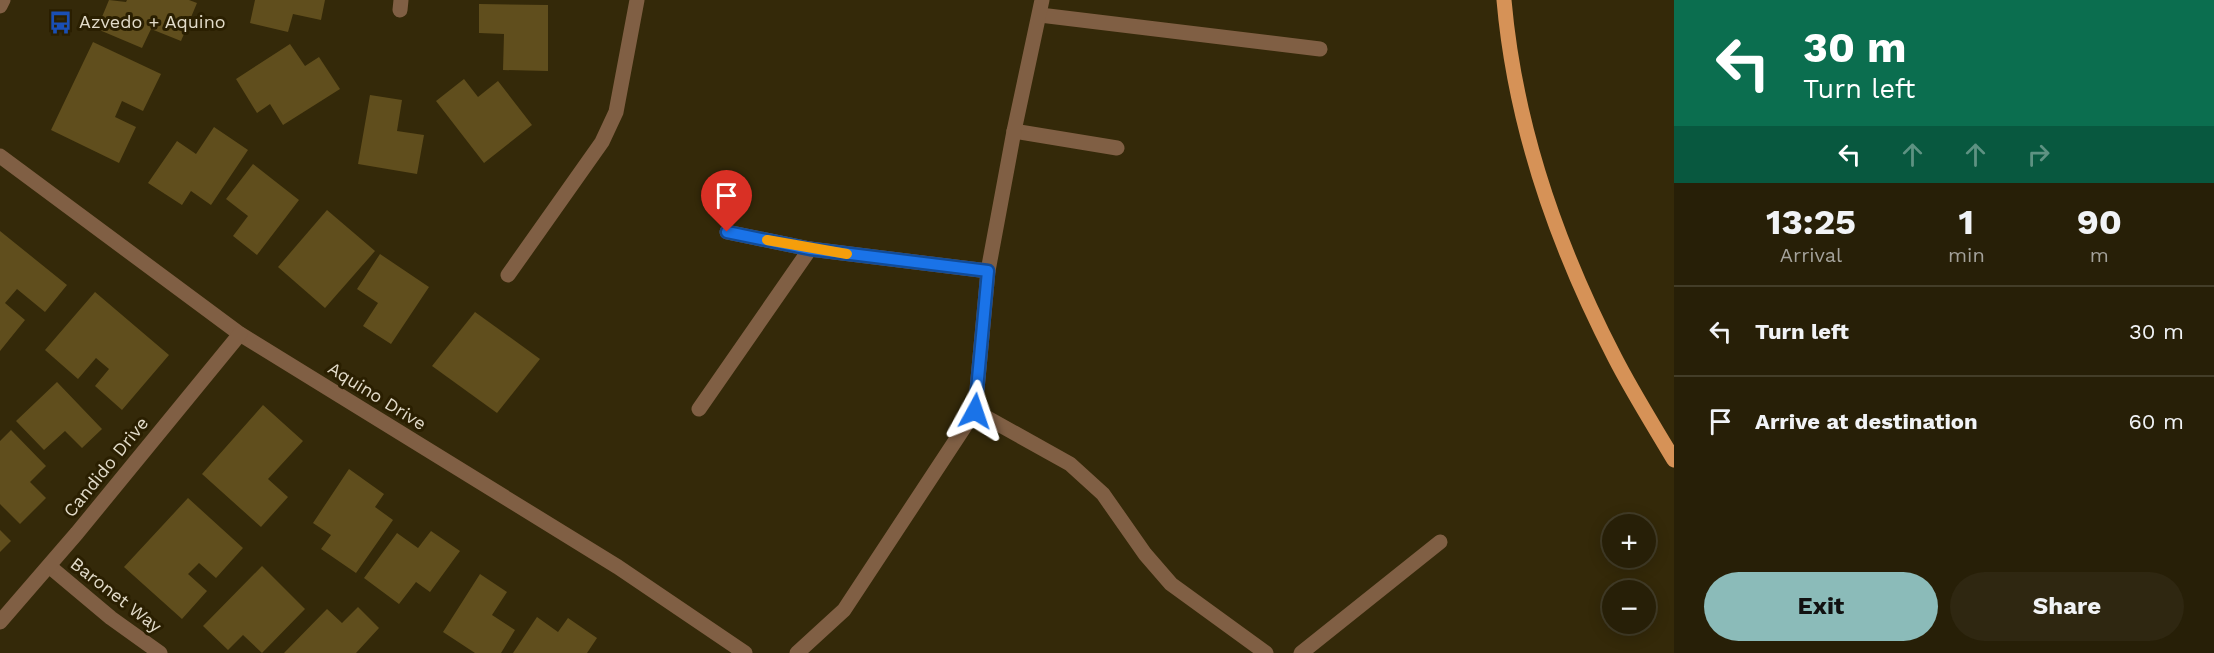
<!DOCTYPE html>
<html lang="en">
<head>
<meta charset="utf-8">
<style>
  :root { --surface:#271f07; --page:#2f2711; --text:#f1f3f6; --muted:#a4a29b; --line:#433d28; --accent:#8bbbb9 }
  body { margin:0; font-family:"Work Sans",sans-serif; background:var(--page); color:var(--text); height:100vh; display:flex; flex-direction:column; font-size:22px; white-space:nowrap }
  * { box-sizing:border-box; margin:0 }
  p { font-size:20px; color:var(--muted) }
  .icon { flex:none; width:33px; height:33px; fill:none; stroke:currentColor; stroke-width:2; stroke-linecap:round; stroke-linejoin:round }
  .map { position:relative; flex:1; overflow:hidden }
  .sheet { display:flex; flex-direction:column; background:var(--surface); width:540px }
  .sheet>* { flex:none }
  .banner { background:#0b6e4f; color:#fff; overflow:hidden }
  .tools { position:absolute; left:1602px; top:514px; display:grid; gap:12px }
  .tools a { display:grid; place-items:center; width:54px; height:54px; border-radius:50%; background:var(--surface); box-shadow:0 3px 15px #0003,0 0 0 2px var(--line); font-size:30px }
  .pin { position:absolute; display:grid; place-items:center; width:51px; height:51px; color:#fff; margin:-62px -26px; border-radius:50% 50% 50% 0; rotate:-45deg; box-shadow:0 0 6px #0007 }
  .pin .icon { rotate:45deg }
  .me { position:absolute; width:66px; margin:-33px; rotate:5deg; stroke-linejoin:round; filter:drop-shadow(0 0 4px #0008) }
  .turn { display:flex; align-items:center; gap:21px; height:126px; padding:0 30px; font-size:27px }
  .turn .icon { width:78px; height:78px; stroke-width:2.5 }
  .turn b { display:block; font-size:42px; line-height:51px }
  .lanes { display:flex; align-items:center; height:57px; padding:0 30px; background:#0003; justify-content:center; gap:30px; direction:ltr }
  .lanes .off { opacity:.35 }
  .eta { display:flex; justify-content:space-evenly; align-items:center; height:102px; text-align:center }
  .eta b { font-size:36px; font-weight:700; line-height:42px }
  .primary-button { display:flex; gap:12px; margin-top:auto; padding:12px 30px }
  .primary-button a { flex:1; height:69px; border-radius:36px; background:var(--accent); color:#111; font-size:24px; font-weight:700; line-height:69px; text-align:center }
  .primary-button a+a { background:var(--page); color:var(--text) }
  ul { padding:0; list-style:none }
  li { display:flex; align-items:center; gap:18px; height:90px; padding:0 30px; border-top:2px solid var(--line) }
  li div { flex:1 }
  li b { display:block; font-size:22px }
  li em { font-style:normal }
  main { display:flex; flex:1; min-height:0 }
  .map>svg:first-child { display:block }
  .building { fill:#604e1d }
  .lines { fill:none; stroke-linecap:round; stroke-linejoin:round }
  .minor { stroke:#805f44; stroke-width:15 }
  .major { stroke:#d69257; stroke-width:15 }
  .route-casing { stroke:#114b97; stroke-width:15 }
  .route { stroke:#1a73e8; stroke-width:10 }
  .slow { stroke:#f59e0b; stroke-width:10 }
  .labels { text-anchor:middle; stroke-width:6; stroke-linejoin:round; paint-order:stroke }
  .poi-label { font-size:18px; fill:#e2dbc9; stroke:#2a1f01; text-anchor:start }
  .street-label { font-size:18px; fill:#e2dbc9; stroke:#2a1f01 }
</style>
</head>
<body>
<main>
<div class="map">
<svg width="1674" height="653" viewBox="0 0 1674 653">
  <rect width="100%" height="100%" fill="#342909"/>
  <!-- building -->
  <g class="building">
    <path d="M 109,0 L 126,2 L 127,0 L 189,0 L 197,3 L 181,41 L 151,29 L 142,48 L 97,29 Z"/>
    <path d="M 255,0 L 325,0 L 321,20 L 293,14 L 288,32 L 250,23 Z"/>
    <path d="M 479,4 L 548,5 L 548,71 L 503,70 L 504,34 L 479,33 Z"/>
    <path d="M 93,42 L 161,74 L 143,111 L 122,101 L 115,117 L 136,127 L 119,163 L 51,130 Z"/>
    <path d="M 290,44 L 305,66 L 319,57 L 340,89 L 283,125 L 270,104 L 257,113 L 236,79 Z"/>
    <path d="M 464,79 L 478,97 L 498,81 L 532,125 L 484,163 L 436,101 Z"/>
    <path d="M 370,95 L 402,100 L 397,131 L 424,135 L 417,174 L 358,164 Z"/>
    <path d="M 214,127 L 248,150 L 211,205 L 191,191 L 182,205 L 148,183 L 177,141 L 196,154 Z"/>
    <path d="M 253,164 L 299,200 L 257,255 L 233,236 L 248,216 L 226,199 Z"/>
    <path d="M 327,210 L 375,251 L 325,308 L 278,267 Z"/>
    <path d="M 0,231 L 67,285 L 45,312 L 17,289 L 5,303 L 25,320 L 0,351 Z"/>
    <path d="M 380,254 L 429,287 L 391,344 L 363,326 L 378,303 L 357,289 Z"/>
    <path d="M 95,292 L 169,355 L 122,410 L 95,386 L 109,369 L 96,358 L 78,379 L 45,350 Z"/>
    <path d="M 475,312 L 540,359 L 497,413 L 432,366 Z"/>
    <path d="M 57,382 L 102,429 L 82,448 L 65,431 L 44,450 L 16,421 Z"/>
    <path d="M 263,405 L 303,441 L 268,479 L 288,497 L 261,527 L 202,474 Z"/>
    <path d="M 11,430 L 46,466 L 30,482 L 46,498 L 20,524 L 0,504 L 0,441 Z"/>
    <path d="M 349,469 L 384,494 L 375,507 L 393,520 L 356,573 L 321,549 L 331,535 L 313,523 Z"/>
    <path d="M 188,498 L 243,548 L 216,578 L 199,563 L 188,574 L 207,591 L 182,619 L 124,567 Z"/>
    <path d="M 0,530 L 11,541 L 0,552 Z"/>
    <path d="M 431,531 L 460,551 L 430,592 L 416,582 L 399,604 L 364,578 L 397,533 L 418,548 Z"/>
    <path d="M 262,566 L 305,609 L 262,653 L 243,635 L 228,650 L 203,626 Z"/>
    <path d="M 480,574 L 507,592 L 492,615 L 515,630 L 501,653 L 475,653 L 443,632 Z"/>
    <path d="M 358,607 L 379,628 L 356,653 L 284,653 L 327,609 L 342,623 Z"/>
    <path d="M 537,617 L 558,632 L 568,618 L 597,638 L 587,653 L 513,653 Z"/>
  </g>
  <g class="lines">
    <!-- minor -->
    <g class="minor">
      <path d="M 0,6 L 3,0"/>
      <path d="M 400,10 L 401,0"/>
      <path d="M 1040,15 L 1320,49"/>
      <path d="M 1014,131 L 1117,148"/>
      <path d="M 0,156 L 240,334 L 618,567 L 745,653"/>
      <path d="M 727,232 L 810,249 L 988,271"/>
      <path d="M 508,275 L 602,142 L 616,112 L 637,0"/>
      <path d="M 699,409 L 810,249"/>
      <path d="M 975,411 L 1070,464 L 1103,494 L 1145,554 L 1171,584 L 1266,653"/>
      <path d="M 49,566 L 111,618 L 160,653"/>
      <path d="M 0,622 L 77,533 L 240,334"/>
      <path d="M 797,653 L 844,610 L 975,411 L 988,271 L 1014,131 L 1042,0"/>
      <path d="M 1301,653 L 1440,542"/>
    </g>
    <!-- major -->
    <path class="major" d="M 1504,0 C 1515,126 1557,246 1615,358 C 1633,393 1654,426 1674,460"/>
  </g>
  <g class="lines">
    <defs>
      <path id="route" d="M 727,232 L 810,249 L 988,271 L 975,411"/>
    </defs>
    <!-- route casing -->
    <use href="#route" class="route-casing"/>
    <!-- route -->
    <use href="#route" class="route"/>
    <!-- slow -->
    <path class="slow" d="M 767,240 L 847,254"/>
  </g>
  <!-- icons -->
  <defs>
    <symbol id="bus-bare" viewBox="-9 -9 18 18"><path d="M-5-6H5V4H4V6H2V4H-2V6H-4V4H-5ZM-3.5-4V0h7V-4ZM-3.5 1.2v1.5H-2V1.2ZM2 1.2v1.5H3.5V1.2Z" fill="#1a4fb4" stroke="#2a1f01" stroke-width="2.5" paint-order="stroke"/></symbol>
  </defs>
  <g fill-rule="evenodd">
    <use href="#bus-bare" x="44" y="6" width="33" height="33"/>
  </g>
  <g class="labels">
    <!-- poi labels -->
    <g class="poi-label">
      <text x="79" y="28">Azvedo + Aquino</text>
    </g>
    <!-- street labels -->
    <g class="street-label">
      <text transform="translate(377 396) rotate(32)" y="6">Aquino Drive</text>
      <text transform="translate(106 467) rotate(-51)" y="6">Candido Drive</text>
      <text transform="translate(116 595) rotate(38)" y="6">Baronet Way</text>
    </g>
  </g>
</svg>
<div class="tools">
<a>+</a>
<a>−</a>
</div>
<div class="pin" style="left:727px;top:232px;background:#d93025"><svg class="icon" aria-label="arrive" viewBox="0 0 24 24"><path d="M6 21V4h12l-3 4 3 4H6"/></svg></div>
<svg class="me" style="left:975px;top:411px" viewBox="-20 -20 40 40"><path d="M0-17L14 15 0 8-14 15z" fill="#1a73e8" stroke="#fff" stroke-width="4"/></svg>
</div>
<section class="sheet">
<div class="banner">
<div class="turn"><svg class="icon" aria-label="left" viewBox="0 0 24 24"><path d="M17 20v-9H6M10 6l-5 5 5 5"/></svg><div><b>30 m</b>Turn left</div></div>
<div class="lanes"><svg class="icon" aria-label="left" viewBox="0 0 24 24"><path d="M17 20v-9H6M10 6l-5 5 5 5"/></svg><svg class="icon off" aria-label="ahead" viewBox="0 0 24 24"><path d="M12 20V5M6 11l6-6 6 6"/></svg><svg class="icon off" aria-label="ahead" viewBox="0 0 24 24"><path d="M12 20V5M6 11l6-6 6 6"/></svg><svg class="icon off" aria-label="right" viewBox="0 0 24 24"><path d="M7 20v-9h11M14 6l5 5-5 5"/></svg></div>
</div>
<div class="eta">
<div><b>13:25</b><p>Arrival</p></div>
<div><b>1</b><p>min</p></div>
<div><b>90</b><p>m</p></div>
</div>
<ul>
<li><svg class="icon" aria-label="left" viewBox="0 0 24 24"><path d="M17 20v-9H6M10 6l-5 5 5 5"/></svg><div><b>Turn left</b></div><em>30 m</em></li>
<li><svg class="icon" aria-label="arrive" viewBox="0 0 24 24"><path d="M6 21V4h12l-3 4 3 4H6"/></svg><div><b>Arrive at destination</b></div><em>60 m</em></li>
</ul>
<div class="primary-button"><a>Exit</a><a>Share</a></div>
</section>
</main>
</body>
</html>
